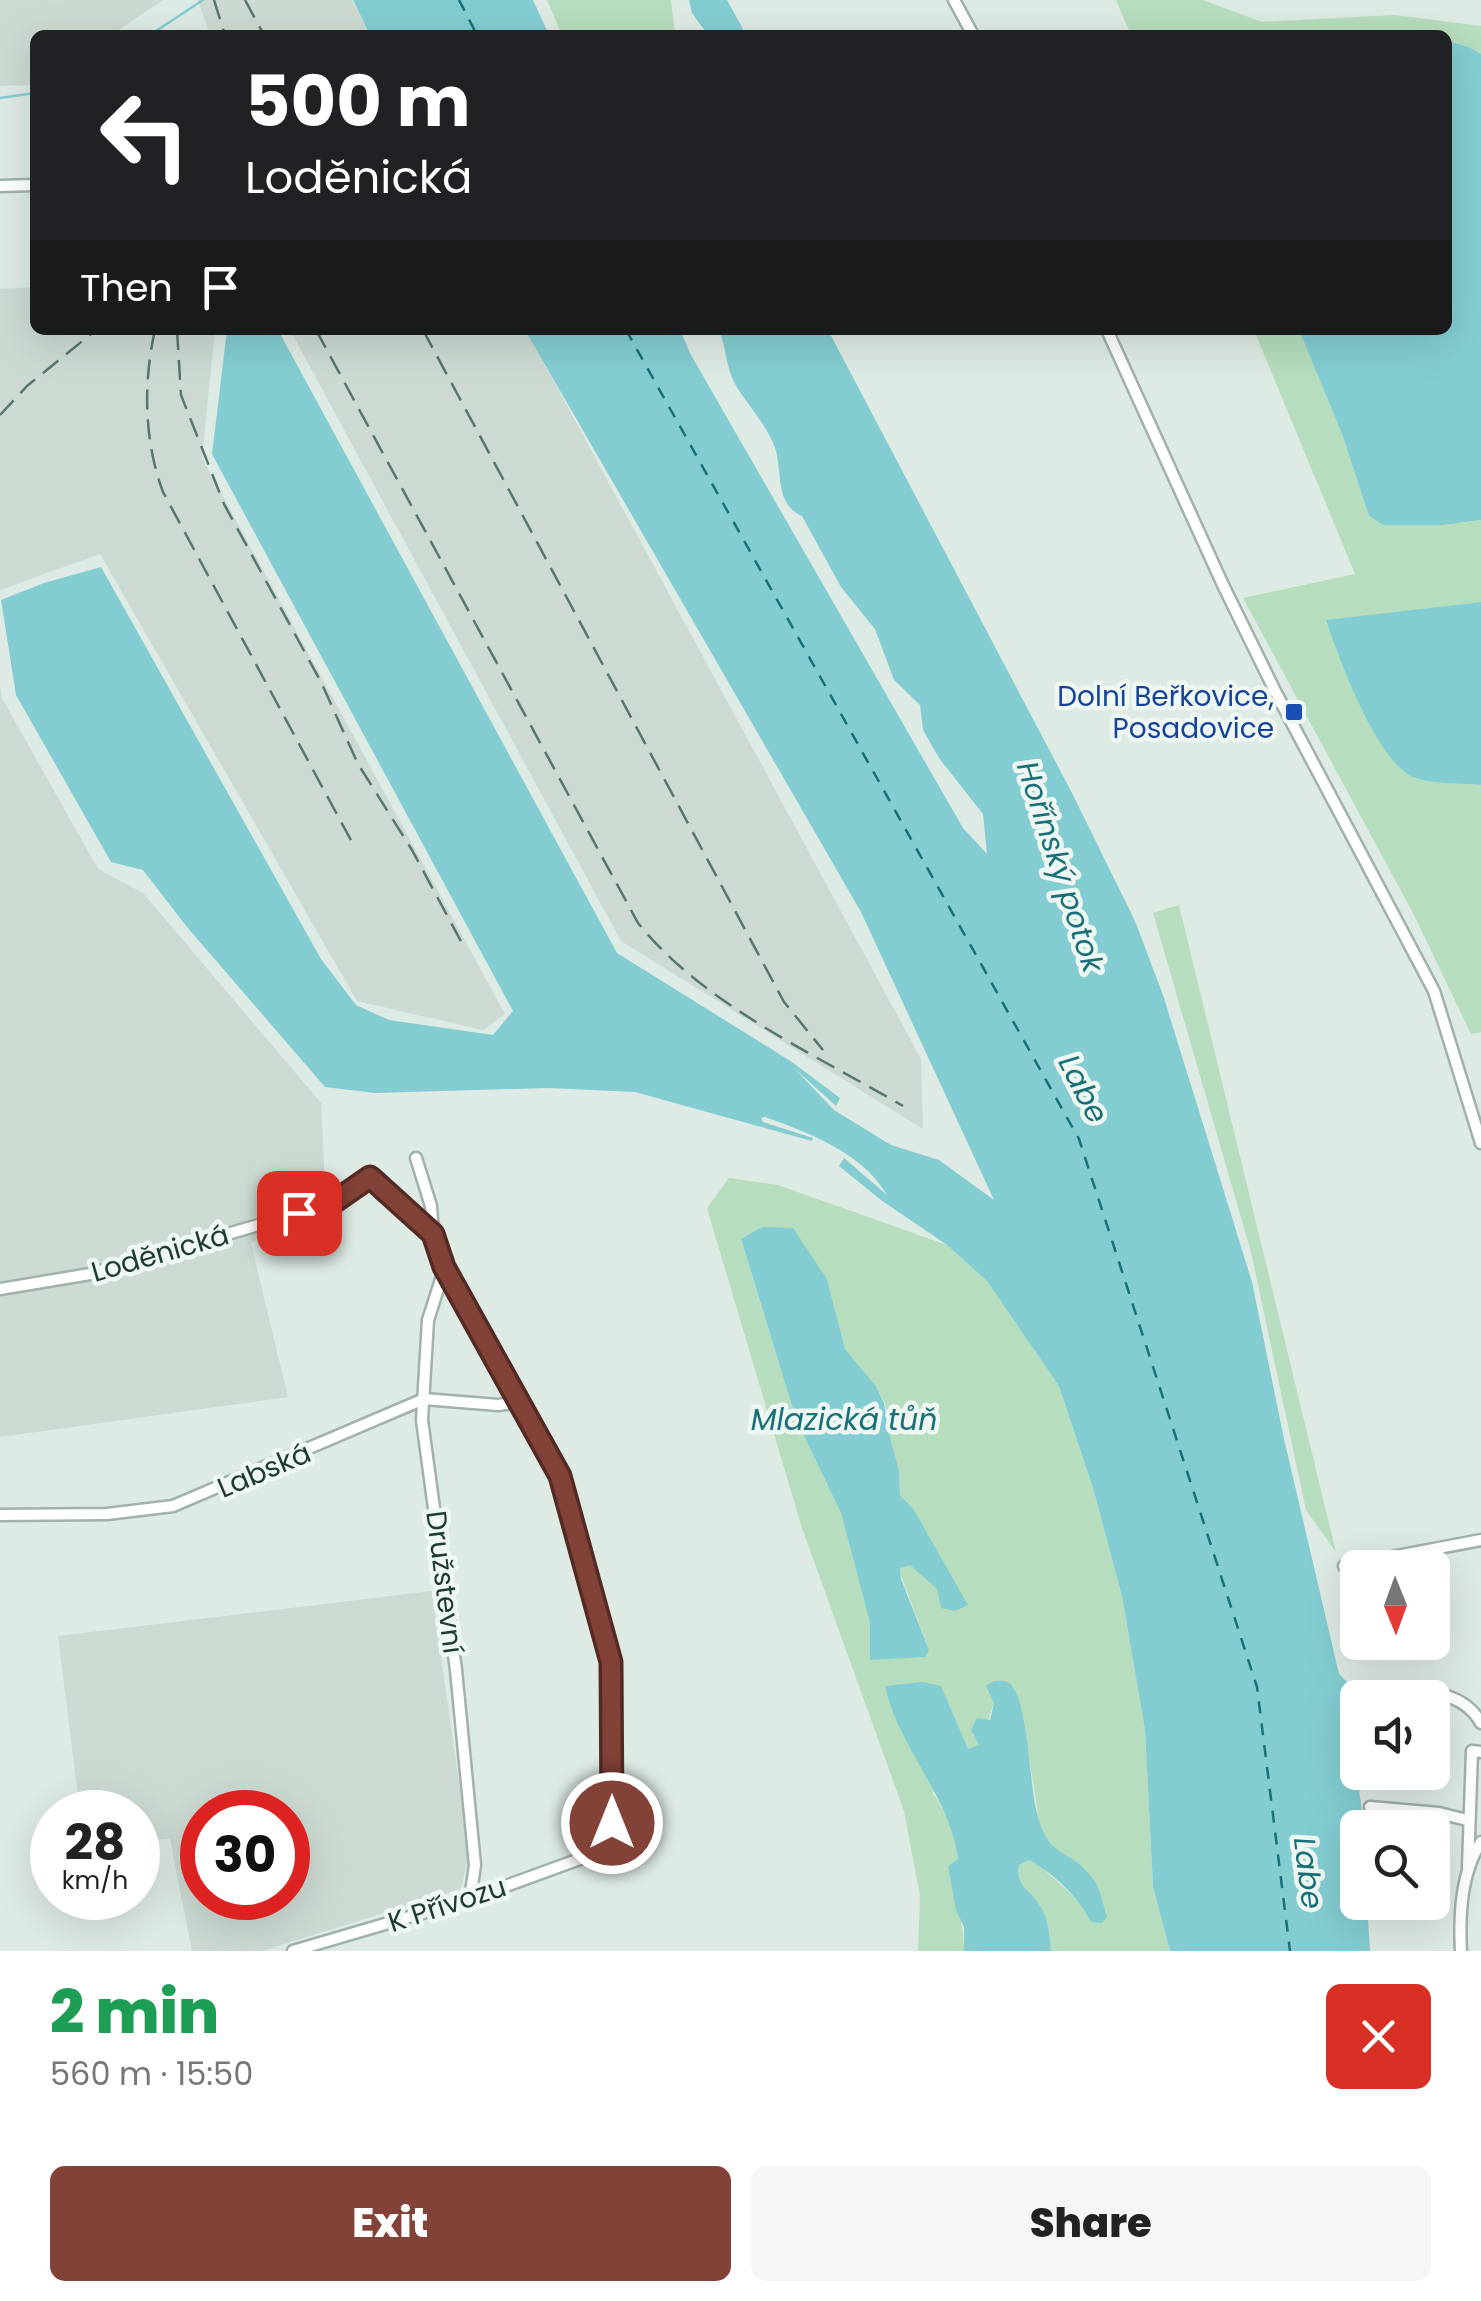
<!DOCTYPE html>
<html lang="en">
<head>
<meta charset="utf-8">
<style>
  :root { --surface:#fff; --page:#f6f6f6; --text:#222; --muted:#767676; --accent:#824237 }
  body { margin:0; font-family:Poppins,sans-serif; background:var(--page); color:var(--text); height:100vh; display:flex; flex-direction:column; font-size:38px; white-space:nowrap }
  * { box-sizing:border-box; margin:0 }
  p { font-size:32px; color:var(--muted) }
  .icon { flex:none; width:55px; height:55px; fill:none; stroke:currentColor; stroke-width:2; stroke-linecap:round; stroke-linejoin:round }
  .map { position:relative; height:1951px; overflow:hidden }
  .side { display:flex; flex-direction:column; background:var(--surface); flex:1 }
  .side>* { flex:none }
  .hud { position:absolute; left:30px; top:30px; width:1422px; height:305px; border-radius:15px; box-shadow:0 10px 40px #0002; background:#202124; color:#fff; overflow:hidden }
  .needle { width:65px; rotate:179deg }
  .controls { position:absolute; left:1340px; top:1550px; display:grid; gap:20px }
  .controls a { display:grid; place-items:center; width:110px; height:110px; border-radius:15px; background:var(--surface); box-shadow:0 10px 40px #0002; font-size:50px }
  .speed { position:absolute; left:30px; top:1790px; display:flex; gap:20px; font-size:50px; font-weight:700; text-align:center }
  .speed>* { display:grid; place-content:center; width:130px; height:130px; border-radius:50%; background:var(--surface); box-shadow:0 10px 40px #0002; line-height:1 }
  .speed small { font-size:25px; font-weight:400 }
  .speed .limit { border:15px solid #d22; background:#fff; color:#111 }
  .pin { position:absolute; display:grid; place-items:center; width:85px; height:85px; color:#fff; margin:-42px; border-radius:20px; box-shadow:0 5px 15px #0006 }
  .me { position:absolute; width:110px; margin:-55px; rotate:0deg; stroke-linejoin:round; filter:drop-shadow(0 0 8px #0008) }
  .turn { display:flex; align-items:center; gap:35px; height:210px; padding:0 50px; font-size:45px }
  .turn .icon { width:130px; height:130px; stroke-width:2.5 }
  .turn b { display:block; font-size:70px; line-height:85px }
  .then { display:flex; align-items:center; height:95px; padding:0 50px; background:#0003; gap:20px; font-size:38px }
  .round { display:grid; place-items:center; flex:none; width:105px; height:105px; border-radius:15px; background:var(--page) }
  .headline { display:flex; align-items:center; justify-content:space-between; height:170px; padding:0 50px }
  h1 { font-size:60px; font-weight:800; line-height:75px; color:#1e9e55 }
  .action { display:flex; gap:20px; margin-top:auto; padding:20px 50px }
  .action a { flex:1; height:115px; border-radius:15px; background:var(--accent); color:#fff; font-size:40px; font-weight:800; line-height:115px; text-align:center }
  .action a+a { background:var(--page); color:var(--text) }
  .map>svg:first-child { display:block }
  .built { fill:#ccdad2; fill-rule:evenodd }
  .green { fill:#b6ddbd; fill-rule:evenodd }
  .water { fill:#83cdd2 }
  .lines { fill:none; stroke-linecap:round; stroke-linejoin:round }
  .stream { stroke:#83cdd2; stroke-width:2.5 }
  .ferry { stroke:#187078; stroke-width:2.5; stroke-dasharray:12 10; stroke-linecap:butt }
  .minor-casing { stroke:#a1b2aa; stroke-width:15 }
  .minor { stroke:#fff; stroke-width:10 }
  .rail { stroke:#59766c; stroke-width:2.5; stroke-dasharray:20 10; stroke-linecap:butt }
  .route-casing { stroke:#542b24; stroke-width:25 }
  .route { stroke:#824237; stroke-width:18 }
  .transit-dot { fill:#1a4fb4; stroke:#eef7f2; stroke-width:4 }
  .labels { text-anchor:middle; stroke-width:9; stroke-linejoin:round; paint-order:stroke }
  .transit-label { font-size:28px; fill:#164399; stroke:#eef7f2; text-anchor:end }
  .street-label { font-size:28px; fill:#1f3a30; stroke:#eef7f2 }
  .water-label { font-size:30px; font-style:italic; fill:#187078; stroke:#eef7f2 }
</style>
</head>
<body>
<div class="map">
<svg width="1481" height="1951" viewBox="0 0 1481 1951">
  <rect width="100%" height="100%" fill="#deeae4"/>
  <!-- built -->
  <g class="built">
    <path d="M 0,0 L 163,0 L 111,35 L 35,35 L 35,85 L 0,86 Z"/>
    <path d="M 198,0 L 352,0 L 370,35 L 210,35 Z"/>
    <path d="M 35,287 L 35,330 L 215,330 L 202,458 L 505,1014 L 483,1030 L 357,1001 L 100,554 L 0,590 L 0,289 Z"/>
    <path d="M 290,330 L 526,330 L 921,1059 L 923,1129 L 621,941 Z"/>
    <path d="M 0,686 L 2,698 L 98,869 L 143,893 L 321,1103 L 325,1183 L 251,1244 L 288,1397 L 0,1437 Z"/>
    <path d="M 432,1591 L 469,1855 L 461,1889 L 262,1951 L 192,1951 L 170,1839 L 138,1840 L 138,1812 L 80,1812 L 58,1636 ZM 288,1812 L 288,1898 L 202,1898 L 202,1812 Z"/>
  </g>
  <!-- green -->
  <g class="green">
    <path d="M 547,0 L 671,0 L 675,35 L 562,35 Z"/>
    <path d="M 1116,0 L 1203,0 L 1262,22 L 1394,15 L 1481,26 L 1481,54 L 1469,47 L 1448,41 L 1448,35 L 1131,35 Z"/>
    <path d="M 1254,330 L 1299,330 L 1342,434 L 1369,516 L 1383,525 L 1443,525 L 1481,520 L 1481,602 L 1326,621 L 1415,779 L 1481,785 L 1481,1032 L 1471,1034 L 1414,915 L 1243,598 L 1355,574 Z"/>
    <path d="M 1179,905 L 1335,1548 L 1336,1552 L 1306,1510 L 1251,1252 L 1153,913 Z"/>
    <path d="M 729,1178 L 778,1185 L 947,1245 L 987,1281 L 1059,1386 L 1093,1488 L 1122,1596 L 1145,1730 L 1153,1887 L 1170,1951 L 1051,1951 C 1050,1938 1049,1921 1042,1909 C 1034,1893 1016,1887 1019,1865 L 1029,1860 L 1041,1867 L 1082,1904 L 1087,1872 L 1047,1842 L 1040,1827 L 1023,1718 L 1013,1686 L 994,1703 L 980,1745 L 968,1749 L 933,1793 C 947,1815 955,1833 958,1859 L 948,1866 C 955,1893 964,1924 964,1951 L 918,1951 L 920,1896 L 904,1811 L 802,1528 L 707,1208 ZM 762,1227 L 827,1279 L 845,1349 L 876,1386 L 885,1403 L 890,1442 L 899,1470 L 900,1495 C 930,1526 932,1548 937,1589 L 910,1564 L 905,1564 L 899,1570 L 929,1650 L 870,1659 L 870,1623 L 841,1513 L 796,1419 L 741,1240 Z"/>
  </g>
  <!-- water -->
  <g class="water">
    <path d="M 353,0 L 533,0 L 549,35 L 370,35 Z"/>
    <path d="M 689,0 L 727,0 L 743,29 L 740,35 L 708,35 L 692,13 Z"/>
    <path d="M 1448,41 L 1469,47 L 1481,54 L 1481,520 L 1443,525 L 1383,525 L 1369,516 L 1342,434 L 1299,330 L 1448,330 Z"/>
    <path d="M 227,330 L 278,330 L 617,953 L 792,1062 L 840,1098 L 836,1106 L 794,1068 L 834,1110 L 891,1145 L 939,1160 L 994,1200 L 861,912 L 525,330 L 680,330 L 691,355 L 963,828 L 987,854 L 983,814 L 939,758 L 923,730 L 920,705 L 894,680 L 875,629 L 841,587 L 802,516 C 774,504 783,471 775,448 C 766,423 746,404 734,382 C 726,366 726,347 719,330 L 828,330 L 1072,793 L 1135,921 L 1163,995 L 1252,1282 L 1284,1439 L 1339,1674 L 1356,1691 L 1348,1708 L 1364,1826 L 1358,1828 L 1358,1902 L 1367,1903 L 1370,1951 L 1170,1951 L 1153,1887 L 1145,1730 L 1122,1596 L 1093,1488 L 1059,1386 L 987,1281 L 947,1245 L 881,1200 L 839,1166 L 844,1158 L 887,1195 C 864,1154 808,1132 765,1117 L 761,1118 L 763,1122 L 813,1138 L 812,1141 L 635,1092 L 548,1088 L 375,1093 L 325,1087 L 187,927 L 143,870 L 111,862 L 16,695 L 1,600 L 44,583 L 101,567 L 321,959 L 356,1005 L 389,1020 L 493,1035 L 513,1011 L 212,454 Z"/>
    <path d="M 1481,602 L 1481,785 C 1461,783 1437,784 1418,779 C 1378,768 1339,658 1326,620 Z"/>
    <path d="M 762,1227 L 793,1228 L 827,1279 L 845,1349 L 876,1386 L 884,1403 L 891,1442 L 899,1470 L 900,1495 L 914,1510 L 968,1605 L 955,1611 L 941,1608 L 937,1589 L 910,1565 L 900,1568 L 901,1579 L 929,1650 L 925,1657 L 870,1660 L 870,1623 L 841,1513 L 796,1419 L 741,1239 Z"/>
    <path d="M 994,1681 C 1001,1681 1004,1680 1009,1683 C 1027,1695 1030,1780 1035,1804 C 1047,1864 1067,1843 1094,1880 C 1101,1890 1103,1905 1107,1917 L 1102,1923 L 1091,1922 C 1079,1897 1054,1874 1029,1860 L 1019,1865 C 1015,1887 1034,1892 1042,1909 C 1049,1921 1050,1938 1051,1951 L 964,1951 L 964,1927 L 956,1910 L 948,1866 L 958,1859 C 951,1798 898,1747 885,1686 L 922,1682 L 941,1686 L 968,1749 L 979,1745 L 971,1730 L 977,1718 L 990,1720 L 994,1703 L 986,1686 Z"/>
  </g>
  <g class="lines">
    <!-- stream -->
    <g class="stream">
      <path d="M 150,35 L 203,0"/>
      <path d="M 0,98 L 35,93"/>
    </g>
    <!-- ferry -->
    <g class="ferry">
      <path d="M 459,0 L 477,35"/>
      <path d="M 626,330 L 1079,1139 L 1257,1687 L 1290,1951"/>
    </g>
    <defs>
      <g id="minor">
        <path d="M 954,0 L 973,35"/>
        <path d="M 0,186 L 35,185"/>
        <path d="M 1107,330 L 1223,585 L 1275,691 L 1434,991 L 1481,1143"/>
        <path d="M 416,1158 L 431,1206 L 433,1233"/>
        <path d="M 445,1267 L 428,1320 L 422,1420 L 456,1670 L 475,1865 L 470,1899"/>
        <path d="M 0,1289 L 90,1274 L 334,1203 L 369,1177 L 433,1234 L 445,1267 L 560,1476 L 611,1663 L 612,1823 L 599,1852 L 470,1899 L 293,1951"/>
        <path d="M 0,1515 L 107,1514 L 173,1506 L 424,1399 L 498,1405 L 520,1402"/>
        <path d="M 1344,1566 L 1481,1540"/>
        <path d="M 1363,1692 C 1404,1693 1458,1682 1481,1723"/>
        <path d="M 1370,1807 L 1439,1813 L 1467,1820"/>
        <path d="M 1468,1867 L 1472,1751 L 1481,1752"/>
        <path d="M 1461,1951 C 1459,1916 1461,1872 1481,1842"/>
      </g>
    </defs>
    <!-- minor casing -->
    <use href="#minor" class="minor-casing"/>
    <!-- minor -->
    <use href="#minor" class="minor"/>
    <!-- rail -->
    <g class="rail">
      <path d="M 214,0 L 225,35"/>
      <path d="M 245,0 L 264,35"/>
      <path d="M 155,330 C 143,383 144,441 163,492 L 353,844"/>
      <path d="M 177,330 L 181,395 L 224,504 L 321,682 L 358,764 L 412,850 L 464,947"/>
      <path d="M 316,330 L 638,923 C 703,1004 814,1054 903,1106"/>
      <path d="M 423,330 L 784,1002 L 823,1050"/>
      <path d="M 0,415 L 27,386 L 96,330"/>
    </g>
  </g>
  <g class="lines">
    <defs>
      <path id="route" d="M 299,1213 L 334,1202 L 370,1177 L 433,1234 L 444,1267 L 560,1476 L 611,1662 L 612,1823"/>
    </defs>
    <!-- route casing -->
    <use href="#route" class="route-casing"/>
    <!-- route -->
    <use href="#route" class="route"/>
  </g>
  <!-- markers -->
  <rect class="transit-dot" x="1284" y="702" width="20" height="20" rx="5"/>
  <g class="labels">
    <!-- transit labels -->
    <g class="transit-label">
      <text x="1274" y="706">Dolní Beřkovice,<tspan x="1274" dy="32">Posadovice</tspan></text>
    </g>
    <!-- street labels -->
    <g class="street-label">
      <text transform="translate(160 1253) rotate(-16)" y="10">Loděnická</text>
      <text transform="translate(264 1470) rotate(-23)" y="10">Labská</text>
      <text transform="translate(445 1582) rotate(83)" y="10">Družstevní</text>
      <text transform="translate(447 1904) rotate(-18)" y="10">K Přívozu</text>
    </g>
    <!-- water labels -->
    <g class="water-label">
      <text transform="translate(1060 867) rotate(72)" y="10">Hořínský potok</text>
      <text transform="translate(1083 1089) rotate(63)" y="10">Labe</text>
      <text x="844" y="1430">Mlazická tůň</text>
      <text transform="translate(1308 1873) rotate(83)" y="10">Labe</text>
    </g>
  </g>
</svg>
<div class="controls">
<a><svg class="needle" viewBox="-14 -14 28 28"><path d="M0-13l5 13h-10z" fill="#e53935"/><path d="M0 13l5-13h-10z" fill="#767676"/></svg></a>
<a><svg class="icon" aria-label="sound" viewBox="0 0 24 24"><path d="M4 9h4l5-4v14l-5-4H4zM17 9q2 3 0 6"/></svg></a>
<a><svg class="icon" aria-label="search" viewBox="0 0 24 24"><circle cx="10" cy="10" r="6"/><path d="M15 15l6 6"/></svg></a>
</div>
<div class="speed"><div>28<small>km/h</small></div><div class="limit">30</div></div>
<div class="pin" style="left:299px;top:1213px;background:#d93025"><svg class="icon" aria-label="arrive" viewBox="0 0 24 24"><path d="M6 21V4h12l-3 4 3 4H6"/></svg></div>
<svg class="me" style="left:612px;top:1823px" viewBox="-20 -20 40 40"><circle r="17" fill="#824237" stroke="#fff" stroke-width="3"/><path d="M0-11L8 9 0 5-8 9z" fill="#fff"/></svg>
<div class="hud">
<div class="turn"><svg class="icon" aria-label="left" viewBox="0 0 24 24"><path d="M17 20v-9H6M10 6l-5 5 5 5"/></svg><div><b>500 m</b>Loděnická</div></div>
<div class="then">Then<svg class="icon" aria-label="arrive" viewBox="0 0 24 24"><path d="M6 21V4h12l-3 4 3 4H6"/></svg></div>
</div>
</div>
<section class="side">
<div class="headline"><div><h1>2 min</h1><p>560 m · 15:50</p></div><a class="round" style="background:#d93025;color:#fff"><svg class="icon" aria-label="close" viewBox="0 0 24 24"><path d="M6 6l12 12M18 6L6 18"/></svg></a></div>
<div class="action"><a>Exit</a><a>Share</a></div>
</section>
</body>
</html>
